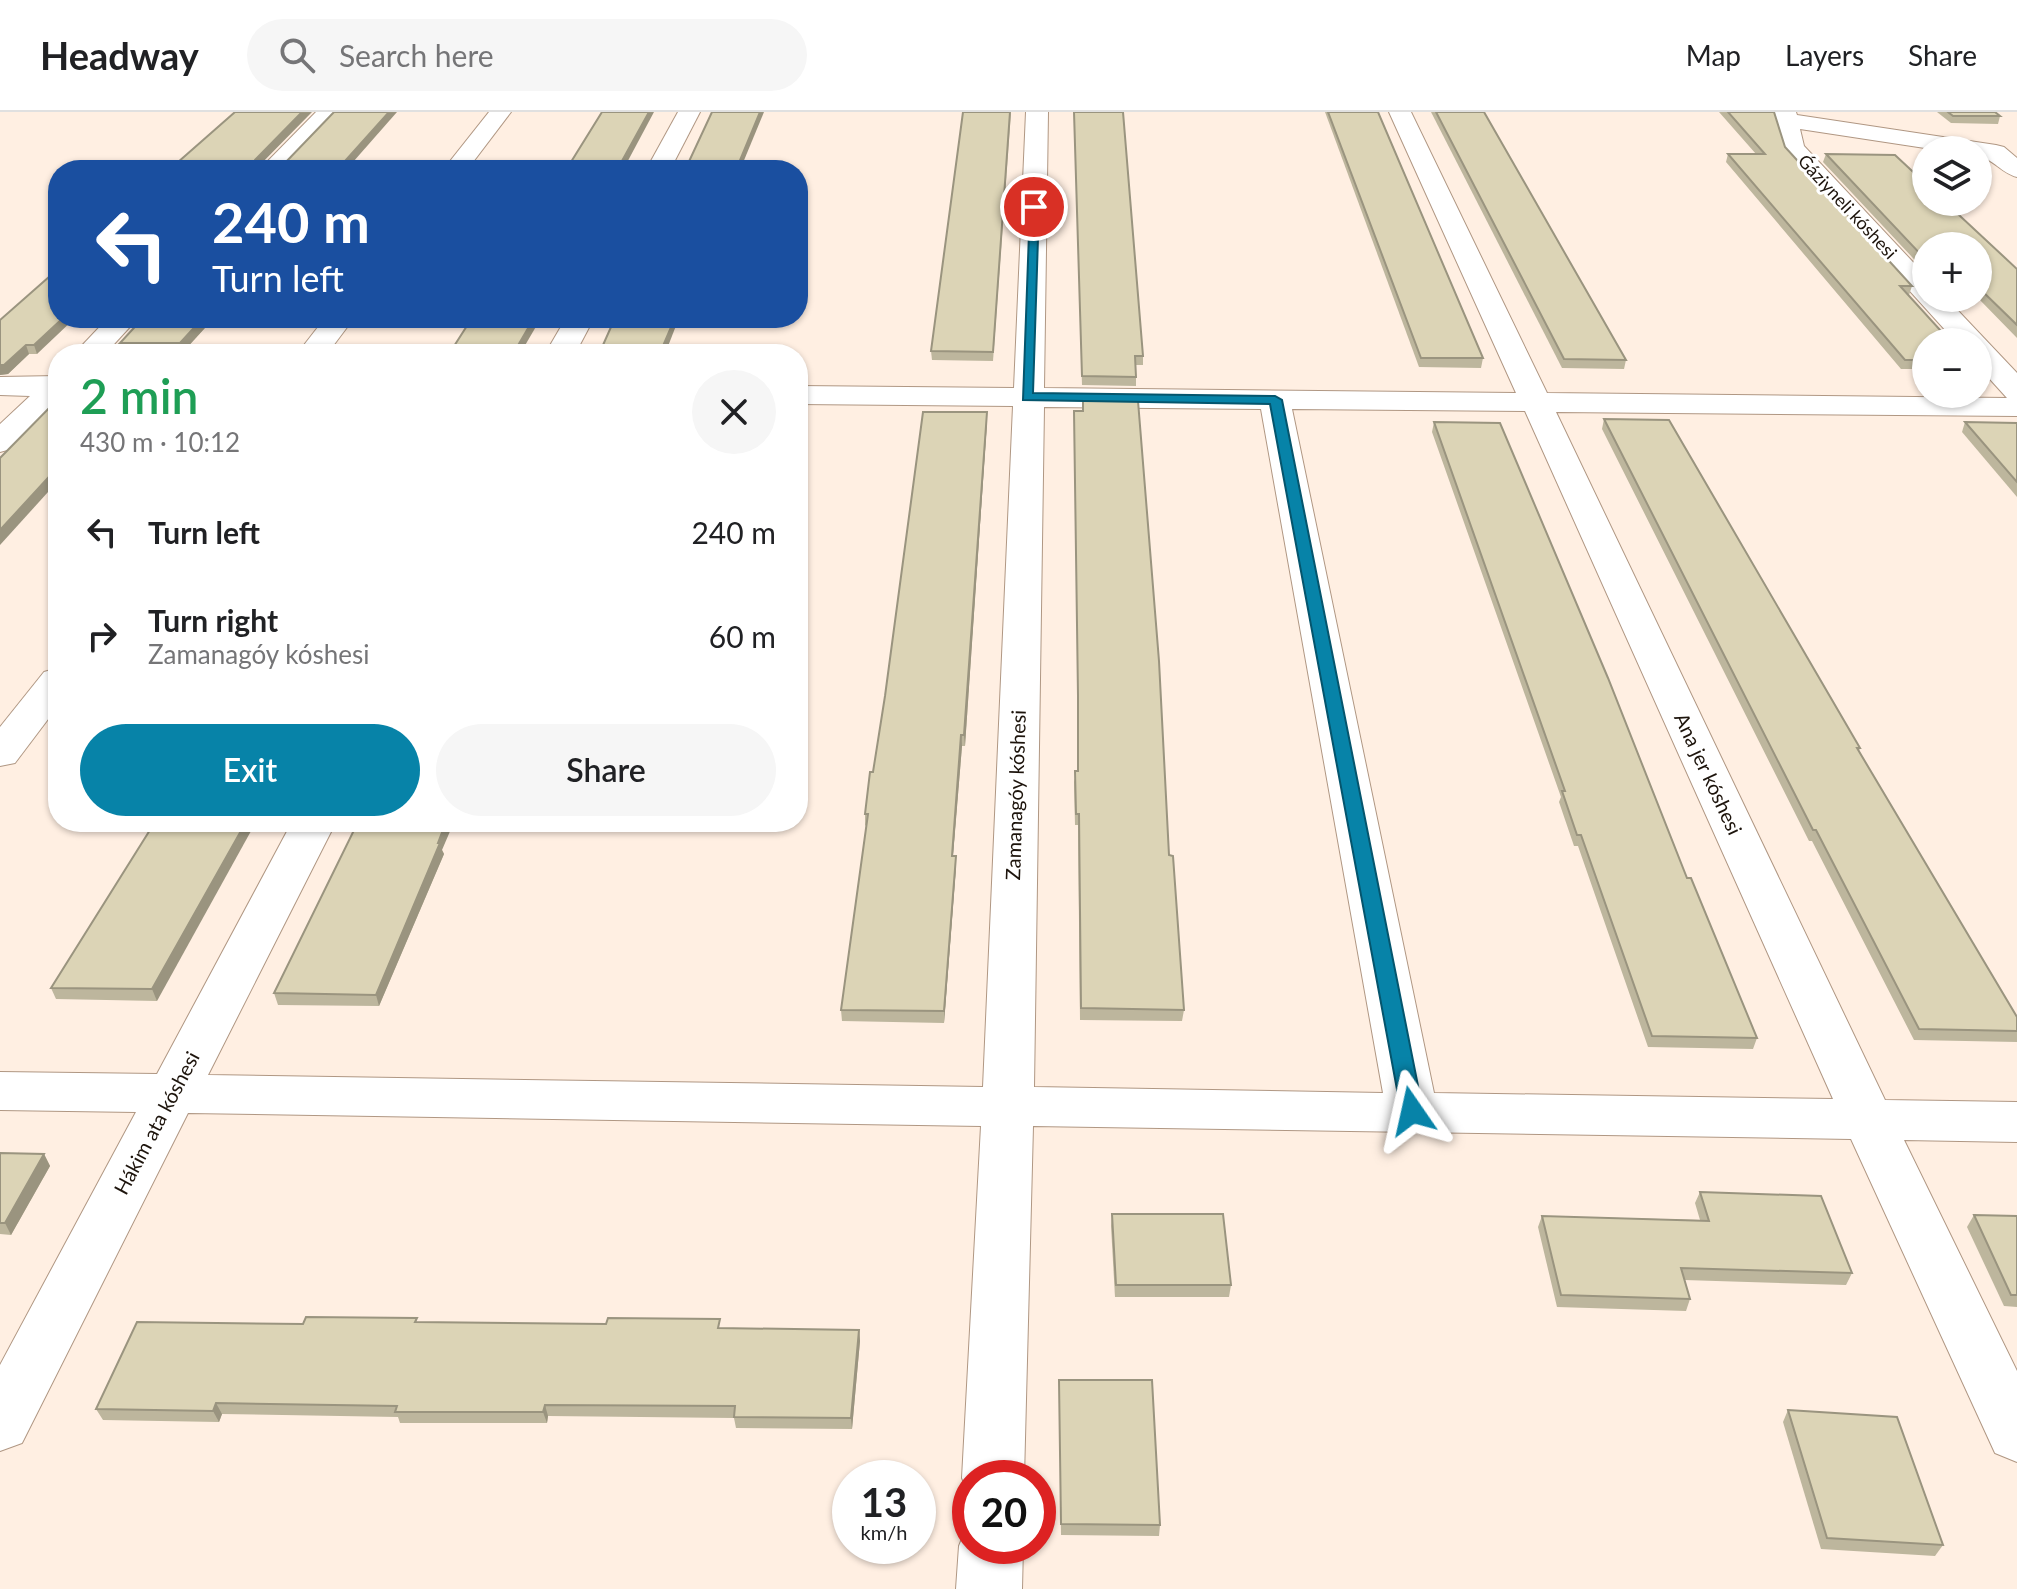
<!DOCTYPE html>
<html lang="en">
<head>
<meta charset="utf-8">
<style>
  :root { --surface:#fff; --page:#f6f6f6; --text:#202124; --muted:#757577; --line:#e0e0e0; --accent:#0783a8 }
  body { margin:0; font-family:Lato,sans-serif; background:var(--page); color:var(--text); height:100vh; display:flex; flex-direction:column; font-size:30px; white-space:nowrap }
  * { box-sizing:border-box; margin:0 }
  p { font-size:26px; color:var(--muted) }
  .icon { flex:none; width:44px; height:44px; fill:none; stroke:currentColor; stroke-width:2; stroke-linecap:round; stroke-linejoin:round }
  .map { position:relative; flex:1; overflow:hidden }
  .details { position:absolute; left:48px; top:232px; width:760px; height:488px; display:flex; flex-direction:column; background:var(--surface); border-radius:32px; box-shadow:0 2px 6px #0004 }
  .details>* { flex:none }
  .top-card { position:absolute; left:48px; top:48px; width:760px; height:168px; border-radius:32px; box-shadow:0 2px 6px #0004; background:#1a4fa0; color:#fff; overflow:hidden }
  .controls { position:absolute; left:1912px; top:24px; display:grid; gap:16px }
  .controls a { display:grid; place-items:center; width:80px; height:80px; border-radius:50%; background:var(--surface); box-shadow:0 2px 6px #0004; font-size:40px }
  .speed { position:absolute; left:832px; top:1348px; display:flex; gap:16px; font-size:40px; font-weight:700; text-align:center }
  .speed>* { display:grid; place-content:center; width:104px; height:104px; border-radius:50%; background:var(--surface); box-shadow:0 2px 6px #0004; line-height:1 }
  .speed small { font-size:20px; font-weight:400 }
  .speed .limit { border:12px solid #d22; background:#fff; color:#111 }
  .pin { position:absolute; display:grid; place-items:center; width:68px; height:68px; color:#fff; margin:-34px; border:4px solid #fff; border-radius:50%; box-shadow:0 2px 8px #0007 }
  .me { position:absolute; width:88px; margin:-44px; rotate:349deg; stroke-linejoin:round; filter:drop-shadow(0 0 6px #0008) }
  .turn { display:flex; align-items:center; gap:28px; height:168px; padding:0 32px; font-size:36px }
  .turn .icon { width:104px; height:104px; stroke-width:2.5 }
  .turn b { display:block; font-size:56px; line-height:68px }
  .round { display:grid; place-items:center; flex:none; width:84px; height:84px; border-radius:42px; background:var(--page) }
  .overview { display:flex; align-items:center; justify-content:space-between; height:136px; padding:0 32px }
  h1 { font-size:48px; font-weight:600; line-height:60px; color:#1e9e55 }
  .cta { display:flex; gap:16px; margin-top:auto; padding:16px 32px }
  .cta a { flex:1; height:92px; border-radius:48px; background:var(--accent); color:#fff; font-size:32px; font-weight:600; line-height:92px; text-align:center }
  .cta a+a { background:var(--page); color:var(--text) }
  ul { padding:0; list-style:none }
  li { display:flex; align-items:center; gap:24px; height:104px; padding:0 32px }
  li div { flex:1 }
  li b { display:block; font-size:30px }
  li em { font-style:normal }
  header { display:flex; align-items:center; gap:48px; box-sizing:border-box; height:112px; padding:0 40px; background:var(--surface); border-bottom:2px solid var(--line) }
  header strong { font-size:38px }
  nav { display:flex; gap:44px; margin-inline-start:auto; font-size:28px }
  .search { width:560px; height:72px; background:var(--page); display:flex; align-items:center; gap:20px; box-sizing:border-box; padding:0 28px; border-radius:44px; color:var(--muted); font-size:30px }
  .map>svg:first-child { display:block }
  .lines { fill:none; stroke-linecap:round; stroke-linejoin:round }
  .minor-casing { stroke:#b09783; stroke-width:2 }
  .minor { fill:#fff; fill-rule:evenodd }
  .wall { fill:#bdb69d }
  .shaded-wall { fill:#9a947f }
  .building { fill:#dcd4b6; stroke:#9a947f; stroke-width:2 }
  .route { fill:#0783a8; stroke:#05556d; stroke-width:2 }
  .labels { text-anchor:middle; stroke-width:6; stroke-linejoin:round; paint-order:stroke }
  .far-street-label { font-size:18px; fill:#1d140c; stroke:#fff }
  .street-label { font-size:20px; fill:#1d140c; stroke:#fff }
</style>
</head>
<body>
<header>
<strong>Headway</strong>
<div class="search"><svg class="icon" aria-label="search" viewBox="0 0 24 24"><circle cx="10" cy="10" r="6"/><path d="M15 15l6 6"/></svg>Search here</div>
<nav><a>Map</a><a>Layers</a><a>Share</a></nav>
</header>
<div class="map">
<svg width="2017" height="1477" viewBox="0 0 2017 1477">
  <rect width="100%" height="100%" fill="#ffefe2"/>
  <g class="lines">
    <defs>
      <g id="minor">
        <path d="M 316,0 L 339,0 L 284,58 L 259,58 Z"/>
        <path d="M 489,0 L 511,0 L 467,58 L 443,58 Z"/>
        <path d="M 678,0 L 700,0 L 670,58 L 646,58 Z"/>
        <path d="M 1026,0 L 1048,0 L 1044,276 L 1516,281 L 1389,0 L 1411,0 L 1547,281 L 2007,286 L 1978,254 L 1978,230 L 1956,230 L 1785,41 L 1774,0 L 1796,0 L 1797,3 L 1996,33 L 2004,35 L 2017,46 L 2017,65 C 2001,61 1994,47 1978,44 L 1978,38 L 1938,38 L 1800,17 L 1804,34 L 1926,164 L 1926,186 L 1946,186 L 2017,261 L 2017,304 L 1556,300 L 1885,988 L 2017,990 L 2017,1030 L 1904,1028 L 2017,1259 L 2017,1350 L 1995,1341 L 1851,1027 L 1033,1014 L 1024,1366 L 970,1366 L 970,1384 L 962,1366 L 981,1014 L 188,1001 L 22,1331 L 0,1339 L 0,1253 L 136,1000 L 0,998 L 0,960 L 157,962 L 292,710 L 336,710 L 208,963 L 983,975 L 1013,294 L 798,292 L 798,274 L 1014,276 ZM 1044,295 L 1261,297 L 1383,981 L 1034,975 ZM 1292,297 L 1525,299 L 1833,987 L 1434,981 Z"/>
        <path d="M 108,206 L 138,206 L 105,242 L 74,242 Z"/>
        <path d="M 325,206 L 354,206 L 327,242 L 297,242 Z"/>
        <path d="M 566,206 L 594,206 L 575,242 L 545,242 Z"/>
        <path d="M 58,264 L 58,290 L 11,337 L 0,340 L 0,312 L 30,284 L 0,283 L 0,265 Z"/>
        <path d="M 58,556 L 58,594 L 15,651 L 0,654 L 0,615 L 44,560 Z"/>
        <path d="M 968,1412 L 970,1434 L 1023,1434 L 1022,1477 L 956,1477 L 959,1434 Z"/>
      </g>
    </defs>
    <!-- minor casing -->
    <use href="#minor" class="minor-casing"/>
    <!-- minor -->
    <use href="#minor" class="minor"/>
  </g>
  <!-- wall -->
  <g class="wall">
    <path d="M 1011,0 L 993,249 L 932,248 L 931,239 Z"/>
    <path d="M 1074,0 L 1143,244 L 1143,253 L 1136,253 L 1136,274 L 1082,273 Z"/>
    <path d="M 1325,0 L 1378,0 L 1483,246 L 1481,256 L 1419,255 Z"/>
    <path d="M 1431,0 L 1484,0 L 1626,248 L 1624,257 L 1562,256 Z"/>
    <path d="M 1719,0 L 1774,0 L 1785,35 L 1912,174 L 1909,183 L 1908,183 L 1926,230 L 1926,257 L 1901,257 L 1726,50 L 1728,42 L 1756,42 Z"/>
    <path d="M 1937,0 L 1995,0 L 2000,4 L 1998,12 L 1951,11 Z"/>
    <path d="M 1826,42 L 2017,157 L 2017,226 L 1978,186 L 1978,134 L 1926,134 L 1926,160 L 1823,50 Z"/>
    <path d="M 58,157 L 37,242 L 29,242 L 8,262 L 0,263 L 0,208 Z"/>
    <path d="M 214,206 L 183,240 L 123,240 L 120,231 Z"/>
    <path d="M 1604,307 L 1860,636 L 1859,639 L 2017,905 L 2017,930 L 1914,928 L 1812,729 L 1809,729 L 1602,317 Z"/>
    <path d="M 987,310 L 965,634 L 962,634 L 953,744 L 956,744 L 956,755 L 944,911 L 842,909 L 841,898 L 866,714 L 865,713 L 865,702 L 873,660 Z"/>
    <path d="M 1434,310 L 1687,766 L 1757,926 L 1753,937 L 1648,935 L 1578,734 L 1574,734 L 1559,690 L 1561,685 L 1432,320 Z"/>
    <path d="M 1965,310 L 2017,311 L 2017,385 L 1962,320 Z"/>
    <path d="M 1077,659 L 1169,743 L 1184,898 L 1182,909 L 1080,908 L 1078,713 L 1075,713 L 1074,670 Z"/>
    <path d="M 155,710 L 157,889 L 56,887 L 51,876 Z"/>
    <path d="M 442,738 L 444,742 L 379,894 L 278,893 L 274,881 Z"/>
    <path d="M 0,1041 L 44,1042 L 50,1054 L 11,1123 L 0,1122 Z"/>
    <path d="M 1700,1080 L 1852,1161 L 1846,1173 L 1684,1168 L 1690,1187 L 1686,1199 L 1557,1195 L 1538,1115 L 1542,1104 L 1700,1108 L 1695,1091 Z"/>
    <path d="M 1112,1102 L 1231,1173 L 1229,1185 L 1115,1185 L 1111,1114 Z"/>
    <path d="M 1974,1103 L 2017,1104 L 2017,1195 L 2004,1194 L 1967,1115 Z"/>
    <path d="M 418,1210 L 721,1216 L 859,1218 L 860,1229 L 852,1317 L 736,1316 L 734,1306 L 548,1304 L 547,1311 L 400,1311 L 398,1305 L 222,1302 L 219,1310 L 103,1308 L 96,1297 L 303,1212 Z"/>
    <path d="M 1059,1279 L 1160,1413 L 1159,1424 L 1061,1423 Z"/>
    <path d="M 1788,1298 L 1943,1433 L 1935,1444 L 1821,1437 L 1783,1310 Z"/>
  </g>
  <!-- shaded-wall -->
  <g class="shaded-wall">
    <path d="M 302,0 L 312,0 L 257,56 L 256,58 L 255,48 Z"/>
    <path d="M 389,0 L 397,0 L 346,58 L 337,58 Z"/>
    <path d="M 649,0 L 654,0 L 623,58 L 617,58 Z"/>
    <path d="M 760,0 L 764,0 L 740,58 L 736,58 Z"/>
    <path d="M 63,206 L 75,206 L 37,242 L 34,233 Z"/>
    <path d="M 203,206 L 214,206 L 183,240 L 180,231 Z"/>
    <path d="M 534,206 L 541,206 L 520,242 L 513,242 Z"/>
    <path d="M 675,206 L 679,206 L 665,242 L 660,242 Z"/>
    <path d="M 26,233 L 29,242 L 8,262 L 0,263 L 0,253 Z"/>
    <path d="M 987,300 L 987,310 L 965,634 L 964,623 Z"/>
    <path d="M 58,355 L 58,369 L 0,433 L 0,418 Z"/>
    <path d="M 961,623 L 962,634 L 952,755 L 952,744 Z"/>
    <path d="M 246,710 L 256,710 L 157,889 L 152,877 Z"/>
    <path d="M 446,710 L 454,710 L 442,738 L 444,742 L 379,894 L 376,883 Z"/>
    <path d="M 956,744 L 956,755 L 944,911 L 944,899 Z"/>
    <path d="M 44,1042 L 50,1054 L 11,1123 L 5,1111 Z"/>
    <path d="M 859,1218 L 860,1229 L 852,1317 L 851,1306 Z"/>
    <path d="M 216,1291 L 222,1302 L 219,1310 L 213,1299 Z"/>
    <path d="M 545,1293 L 548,1304 L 547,1311 L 543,1300 Z"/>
  </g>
  <!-- building -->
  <g class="building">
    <path d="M 235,0 L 302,0 L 255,48 L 255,52 L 284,52 L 334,0 L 389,0 L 337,58 L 169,58 Z"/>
    <path d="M 602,0 L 649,0 L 617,58 L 566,58 Z"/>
    <path d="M 712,0 L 760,0 L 736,58 L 685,58 Z"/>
    <path d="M 963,0 L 1010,0 L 993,240 L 931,239 Z"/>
    <path d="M 1074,0 L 1123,0 L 1143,244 L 1135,244 L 1136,265 L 1082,264 Z"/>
    <path d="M 1328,0 L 1378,0 L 1483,246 L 1421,246 Z"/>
    <path d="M 1436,0 L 1484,0 L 1626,248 L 1564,247 Z"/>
    <path d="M 1728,0 L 1774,0 L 1785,35 L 1912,174 L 1900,174 L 1951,230 L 1926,230 L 1926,248 L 1905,248 L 1728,42 L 1765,42 Z"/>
    <path d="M 1948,0 L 1995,0 L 2000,4 L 1953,4 Z"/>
    <path d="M 1826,42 L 1895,43 L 1926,72 L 1926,90 L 1945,90 L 2017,157 L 2017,213 L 1978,175 L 1978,134 L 1926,134 L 1926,148 Z"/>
    <path d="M 58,157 L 58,206 L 63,206 L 34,233 L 26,233 L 4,253 L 0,253 L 0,208 Z"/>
    <path d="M 143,206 L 203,206 L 180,231 L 120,231 Z"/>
    <path d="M 472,206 L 534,206 L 513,242 L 449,242 Z"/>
    <path d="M 615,206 L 675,206 L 660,241 L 599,242 Z"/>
    <path d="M 57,288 L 58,288 L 58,355 L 0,418 L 0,346 Z"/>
    <path d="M 1083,289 L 1138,289 L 1159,549 L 1169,743 L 1173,744 L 1184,898 L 1081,896 L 1079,702 L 1076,702 L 1075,659 L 1078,659 L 1078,583 L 1074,299 L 1083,299 Z"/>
    <path d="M 923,300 L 987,300 L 964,623 L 961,623 L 952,744 L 956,744 L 944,899 L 841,898 L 868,702 L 865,702 L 870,660 L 873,660 L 885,584 Z"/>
    <path d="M 1604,307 L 1669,308 L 1860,636 L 1857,636 L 2017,905 L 2017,919 L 1919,917 L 1816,718 L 1813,718 Z"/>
    <path d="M 1434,310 L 1500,311 L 1608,566 L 1687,766 L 1691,766 L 1757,926 L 1652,924 L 1581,723 L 1577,723 L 1562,679 L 1565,679 Z"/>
    <path d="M 1965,310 L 2017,311 L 2017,370 Z"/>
    <path d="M 155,710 L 246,710 L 152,877 L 51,876 Z"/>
    <path d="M 358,710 L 446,710 L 438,731 L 440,731 L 376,883 L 274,881 Z"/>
    <path d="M 0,1041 L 44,1042 L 5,1111 L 0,1111 Z"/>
    <path d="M 1700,1080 L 1821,1084 L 1852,1161 L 1681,1156 L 1690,1187 L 1561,1183 L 1542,1104 L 1709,1109 Z"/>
    <path d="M 1112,1102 L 1223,1102 L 1231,1173 L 1116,1173 Z"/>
    <path d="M 1974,1103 L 2017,1104 L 2017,1183 L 2011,1183 Z"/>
    <path d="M 306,1205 L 417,1206 L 415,1210 L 606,1212 L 608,1206 L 720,1207 L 718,1216 L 859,1218 L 851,1306 L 734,1305 L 735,1294 L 545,1293 L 543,1300 L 395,1300 L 397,1294 L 216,1291 L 213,1299 L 96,1297 L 137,1210 L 303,1212 Z"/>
    <path d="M 1059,1268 L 1152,1268 L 1160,1413 L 1061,1412 Z"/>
    <path d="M 1788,1298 L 1897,1305 L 1943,1433 L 1827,1426 Z"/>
  </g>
  <!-- route -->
  <path class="route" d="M 1030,93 L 1039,95 L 1033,281 L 1275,284 L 1282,288 L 1423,999 L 1420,1004 L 1405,1004 L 1401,999 L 1270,292 L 1023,288 Z"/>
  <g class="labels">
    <!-- far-street labels -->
    <g class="far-street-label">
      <text transform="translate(1847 95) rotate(47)" y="6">Ǵáziyneli kóshesi</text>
    </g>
    <!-- street labels -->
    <g class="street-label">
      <text transform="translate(1708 662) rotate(65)" y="7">Ana jer kóshesi</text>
      <text transform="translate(1016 683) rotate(-88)" y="7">Zamanagóy kóshesi</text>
      <text transform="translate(157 1011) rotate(-62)" y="7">Hákim ata kóshesi</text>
    </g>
  </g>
</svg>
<div class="controls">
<a><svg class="icon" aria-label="layers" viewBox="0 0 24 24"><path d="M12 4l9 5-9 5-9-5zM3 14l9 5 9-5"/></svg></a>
<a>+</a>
<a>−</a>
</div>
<div class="speed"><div>13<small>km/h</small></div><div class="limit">20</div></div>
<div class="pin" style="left:1034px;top:95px;background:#d93025"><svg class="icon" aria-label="arrive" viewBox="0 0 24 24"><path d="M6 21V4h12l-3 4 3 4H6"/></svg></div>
<svg class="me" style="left:1412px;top:999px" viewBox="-20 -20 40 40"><path d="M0-17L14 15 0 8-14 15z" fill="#0783a8" stroke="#fff" stroke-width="4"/></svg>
<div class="top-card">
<div class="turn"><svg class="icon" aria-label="left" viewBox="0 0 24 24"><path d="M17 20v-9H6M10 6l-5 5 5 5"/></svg><div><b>240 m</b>Turn left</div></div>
</div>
<section class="details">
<div class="overview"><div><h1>2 min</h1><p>430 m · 10:12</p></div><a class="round"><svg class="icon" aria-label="close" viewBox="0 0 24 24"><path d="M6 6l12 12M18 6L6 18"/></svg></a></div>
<ul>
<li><svg class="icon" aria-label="left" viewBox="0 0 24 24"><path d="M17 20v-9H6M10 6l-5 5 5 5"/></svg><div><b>Turn left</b></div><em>240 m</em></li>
<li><svg class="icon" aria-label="right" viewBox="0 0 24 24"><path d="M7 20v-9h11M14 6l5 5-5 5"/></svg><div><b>Turn right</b><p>Zamanagóy kóshesi</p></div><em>60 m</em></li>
</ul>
<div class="cta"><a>Exit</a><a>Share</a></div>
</section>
</div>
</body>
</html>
